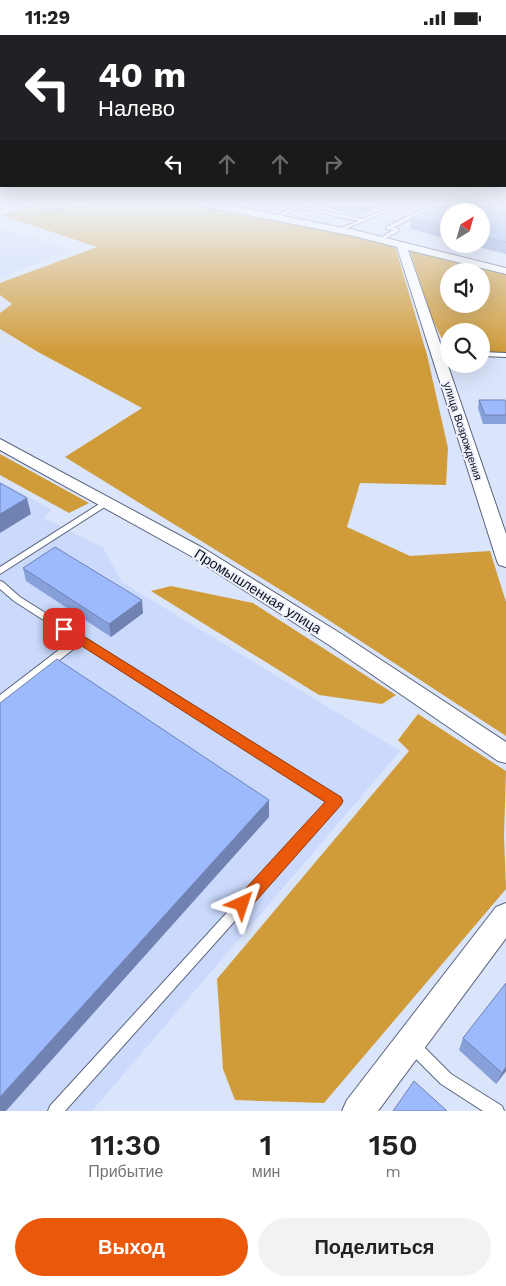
<!DOCTYPE html>
<html lang="ru">
<head>
<meta charset="utf-8">
<style>
  :root { --surface:#fff; --page:#f2f2f2; --text:#222; --muted:#767676; --accent:#ea580c }
  body { margin:0; font-family:"Work Sans",sans-serif; background:var(--page); color:var(--text); height:100vh; display:flex; flex-direction:column; font-size:19px; white-space:nowrap }
  * { box-sizing:border-box; margin:0 }
  p { font-size:16px; color:var(--muted) }
  .icon { flex:none; width:28px; height:28px; fill:none; stroke:currentColor; stroke-width:2; stroke-linecap:round; stroke-linejoin:round }
  .map { position:relative; height:1076px; overflow:hidden }
  .panel { display:flex; flex-direction:column; background:var(--surface); flex:1 }
  .panel>* { flex:none }
  .top-card { position:absolute; left:0px; top:0px; width:506px; height:152px; box-shadow:0 5px 20px #0002; background:#202124; color:#fff; overflow:hidden }
  .needle { width:32px; rotate:37deg }
  .fabs { position:absolute; left:440px; top:168px; display:grid; gap:10px }
  .fabs a { display:grid; place-items:center; width:50px; height:50px; border-radius:50%; background:var(--surface); box-shadow:0 5px 20px #0002; font-size:25px }
  .pin { position:absolute; display:grid; place-items:center; width:42px; height:42px; color:#fff; margin:-21px; border-radius:10px; box-shadow:0 2px 8px #0006 }
  .me { position:absolute; width:55px; margin:-28px; rotate:42deg; stroke-linejoin:round; filter:drop-shadow(0 0 4px #0008) }
  .turn { display:flex; align-items:center; gap:18px; height:105px; padding:0 15px; font-size:22px }
  .turn .icon { width:65px; height:65px; stroke-width:2.5 }
  .turn b { display:block; font-size:35px; line-height:42px }
  .lanes { display:flex; align-items:center; height:48px; padding:0 15px; background:#0003; justify-content:center; gap:25px; direction:ltr }
  .lanes .off { opacity:.35 }
  .eta { display:flex; justify-content:space-evenly; align-items:center; height:85px; text-align:center }
  .eta b { font-size:30px; font-weight:600; line-height:35px }
  .primary-button { display:flex; gap:10px; margin-top:auto; padding:10px 15px }
  .primary-button a { flex:1; height:58px; border-radius:30px; background:var(--accent); color:#fff; font-size:20px; font-weight:600; line-height:58px; text-align:center }
  .primary-button a+a { background:var(--page); color:var(--text) }
  .status { display:flex; justify-content:space-between; align-items:center; height:35px; padding:0 25px; background:var(--surface); direction:ltr }
  .status svg { height:14px; fill:currentColor }
  .map>svg:first-child { display:block }
  .built { fill:#cad9fc }
  .forest { fill:#d09c39; fill-rule:evenodd }
  .lines { fill:none; stroke-linecap:round; stroke-linejoin:round }
  .service-casing { stroke:#5a647c; stroke-width:2 }
  .minor-casing { stroke:#5a647c; stroke-width:2 }
  .path { stroke:#737a8a; stroke-width:2; stroke-dasharray:1 2; stroke-linecap:butt }
  .service { fill:#fff; fill-rule:evenodd }
  .minor { fill:#fff; fill-rule:evenodd }
  .wall { fill:#88a0da }
  .shaded-wall { fill:#6f82b2 }
  .building { fill:#9ebafe; stroke:#6f82b2 }
  .route { fill:#ea580c; stroke:#983908 }
  .labels { text-anchor:middle; stroke-width:4; stroke-linejoin:round; paint-order:stroke }
  .far-street-label { font-size:11px; fill:#0b0f18; stroke:#ecf1fc }
  .street-label { font-size:14px; fill:#0b0f18; stroke:#ecf1fc }
</style>
</head>
<body>
<div class="status"><b>11:29</b><svg viewBox="0 0 49 12"><path d="M0 12V9h3v3zM5 12V6h3v6zM10 12V3h3v9zM15 12V0h3v12zM26 1h20v11H26zM47 4h2v5h-2z"/></svg></div>
<div class="map">
<svg width="506" height="1076" viewBox="0 0 506 1076">
  <rect width="100%" height="100%" fill="#dae4fa"/>
  <!-- built -->
  <g class="built">
    <path d="M 4,193 L 71,215 L 0,243 L 0,194 Z"/>
    <path d="M 0,446 L 52,475 L 44,483 L 103,513 L 122,547 L 400,716 L 92,1076 L 0,1076 Z"/>
  </g>
  <!-- forest -->
  <g class="forest">
    <path d="M 38,168 L 189,168 L 353,200 L 395,211 L 427,320 L 448,413 L 446,450 L 360,448 L 347,492 L 410,521 L 490,516 L 506,567 L 506,701 L 313,575 L 65,422 L 142,373 L 38,317 L 0,294 L 0,278 L 12,269 L 0,260 L 0,248 L 97,212 L 1,180 Z"/>
    <path d="M 410,216 L 506,239 L 506,320 L 481,320 L 481,296 L 449,296 L 449,317 L 432,284 ZM 449,236 L 481,236 L 481,269 L 449,269 Z"/>
    <path d="M 0,419 L 89,468 L 69,478 L 0,440 Z"/>
    <path d="M 171,551 L 253,568 L 396,660 L 382,669 L 319,660 L 151,556 Z"/>
    <path d="M 418,679 L 506,736 L 504,801 L 506,854 L 324,1068 L 235,1065 L 223,1034 L 217,944 L 409,716 L 398,705 Z"/>
  </g>
  <g class="lines">
    <defs>
      <g id="service">
        <path d="M 277,168 L 285,168 L 362,184 L 401,168 L 406,168 L 341,196 L 339,195 L 339,194 L 358,186 L 298,173 L 277,183 L 275,183 L 275,181 L 293,172 Z"/>
        <path d="M 435,168 L 440,168 L 393,193 L 399,194 L 399,196 L 383,205 L 379,204 L 393,195 L 386,194 L 386,192 Z"/>
        <path d="M 437,316 L 449,316 L 449,320 L 435,319 L 435,317 Z"/>
        <path d="M 481,317 L 506,318 L 506,322 L 481,321 Z"/>
        <path d="M 104,466 L 107,466 L 111,468 L 0,539 L 0,532 Z"/>
        <path d="M 0,546 L 3,547 L 20,562 L 340,763 L 342,766 L 65,1076 L 48,1076 L 50,1071 L 328,767 L 80,609 L 4,668 L 0,669 L 0,660 L 73,604 L 14,566 L 0,554 Z"/>
        <path d="M 412,1003 L 417,1005 L 451,1039 L 502,1071 L 504,1076 L 483,1076 L 441,1049 L 407,1015 L 405,1010 L 407,1005 Z"/>
      </g>
      <g id="minor">
        <path d="M 22,168 L 36,168 L 0,181 L 0,175 Z"/>
        <path d="M 198,168 L 217,168 L 354,195 L 506,233 L 506,239 L 408,215 L 506,499 L 506,532 L 499,530 L 497,526 L 397,212 L 354,201 L 203,171 Z"/>
        <path d="M 0,404 L 203,513 L 343,600 L 506,707 L 506,728 L 498,726 L 329,610 L 191,521 L 0,415 Z"/>
        <path d="M 506,868 L 506,903 L 378,1076 L 342,1076 L 347,1065 L 496,872 Z"/>
      </g>
    </defs>
    <!-- service casing -->
    <use href="#service" class="service-casing"/>
    <!-- minor casing -->
    <use href="#minor" class="minor-casing"/>
    <!-- path -->
    <path class="path" d="M 39,176 L 123,168"/>
    <!-- service -->
    <use href="#service" class="service"/>
    <!-- minor -->
    <use href="#minor" class="minor"/>
  </g>
  <!-- wall -->
  <g class="wall">
    <path d="M 307,168 L 386,168 L 358,181 Z"/>
    <path d="M 440,168 L 506,168 L 506,219 L 466,209 L 481,209 L 481,176 L 449,176 L 449,204 L 410,194 L 411,183 Z"/>
    <path d="M 479,365 L 506,367 L 506,389 L 483,389 L 478,373 Z"/>
    <path d="M 23,533 L 143,578 L 111,602 L 26,546 Z"/>
    <path d="M 506,948 L 506,1036 L 496,1049 L 459,1015 L 463,1003 Z"/>
  </g>
  <!-- shaded-wall -->
  <g class="shaded-wall">
    <path d="M 364,168 L 386,168 L 358,181 L 359,170 Z"/>
    <path d="M 27,463 L 31,479 L 0,498 L 0,479 Z"/>
    <path d="M 142,565 L 143,578 L 111,602 L 109,589 Z"/>
    <path d="M 269,765 L 269,782 L 6,1076 L 0,1076 L 0,1062 Z"/>
    <path d="M 506,1032 L 506,1036 L 496,1049 L 502,1038 Z"/>
  </g>
  <!-- building -->
  <g class="building">
    <path d="M 349,168 L 364,168 L 359,170 Z"/>
    <path d="M 440,168 L 506,168 L 506,207 L 481,201 L 481,176 L 449,176 L 449,192 L 411,183 Z"/>
    <path d="M 479,365 L 505,365 L 506,367 L 506,380 L 485,380 Z"/>
    <path d="M 0,448 L 27,463 L 0,479 Z"/>
    <path d="M 55,512 L 142,565 L 109,589 L 23,533 Z"/>
    <path d="M 57,624 L 269,765 L 0,1062 L 0,668 Z"/>
    <path d="M 506,948 L 506,1032 L 502,1038 L 463,1003 Z"/>
    <path d="M 414,1046 L 447,1076 L 393,1076 Z"/>
  </g>
  <!-- sky -->
  <linearGradient id="sky" x2="0" y2="1"><stop stop-color="#a7b3ac"/><stop offset="0.53" stop-color="#eef3fd"/><stop offset="1" stop-color="#eef3fd" stop-opacity="0"/></linearGradient>
  <rect width="506" height="318" fill="url(#sky)"/>
  <!-- route -->
  <path class="route" d="M 64,589 L 341,762 L 343,766 L 341,770 L 248,875 L 242,877 L 236,875 L 234,869 L 236,864 L 325,767 L 60,597 L 58,594 Z"/>
  <g class="labels">
    <!-- far-street labels -->
    <g class="far-street-label">
      <text transform="translate(463 396) rotate(72)" y="4">улица Возрождения</text>
    </g>
    <!-- street labels -->
    <g class="street-label">
      <text transform="translate(258 556) rotate(32)" y="5">Промышленная улица</text>
    </g>
  </g>
</svg>
<div class="fabs">
<a><svg class="needle" viewBox="-14 -14 28 28"><path d="M0-13l5 13h-10z" fill="#e53935"/><path d="M0 13l5-13h-10z" fill="#767676"/></svg></a>
<a><svg class="icon" aria-label="sound" viewBox="0 0 24 24"><path d="M4 9h4l5-4v14l-5-4H4zM17 9q2 3 0 6"/></svg></a>
<a><svg class="icon" aria-label="search" viewBox="0 0 24 24"><circle cx="10" cy="10" r="6"/><path d="M15 15l6 6"/></svg></a>
</div>
<div class="pin" style="left:64px;top:594px;background:#d93025"><svg class="icon" aria-label="arrive" viewBox="0 0 24 24"><path d="M6 21V4h12l-3 4 3 4H6"/></svg></div>
<svg class="me" style="left:242px;top:869px" viewBox="-20 -20 40 40"><path d="M0-17L14 15 0 8-14 15z" fill="#ea580c" stroke="#fff" stroke-width="4"/></svg>
<div class="top-card">
<div class="turn"><svg class="icon" aria-label="left" viewBox="0 0 24 24"><path d="M17 20v-9H6M10 6l-5 5 5 5"/></svg><div><b>40 m</b>Налево</div></div>
<div class="lanes"><svg class="icon" aria-label="left" viewBox="0 0 24 24"><path d="M17 20v-9H6M10 6l-5 5 5 5"/></svg><svg class="icon off" aria-label="ahead" viewBox="0 0 24 24"><path d="M12 20V5M6 11l6-6 6 6"/></svg><svg class="icon off" aria-label="ahead" viewBox="0 0 24 24"><path d="M12 20V5M6 11l6-6 6 6"/></svg><svg class="icon off" aria-label="right" viewBox="0 0 24 24"><path d="M7 20v-9h11M14 6l5 5-5 5"/></svg></div>
</div>
</div>
<section class="panel">
<div class="eta">
<div><b>11:30</b><p>Прибытие</p></div>
<div><b>1</b><p>мин</p></div>
<div><b>150</b><p>m</p></div>
</div>
<div class="primary-button"><a>Выход</a><a>Поделиться</a></div>
</section>
</body>
</html>
